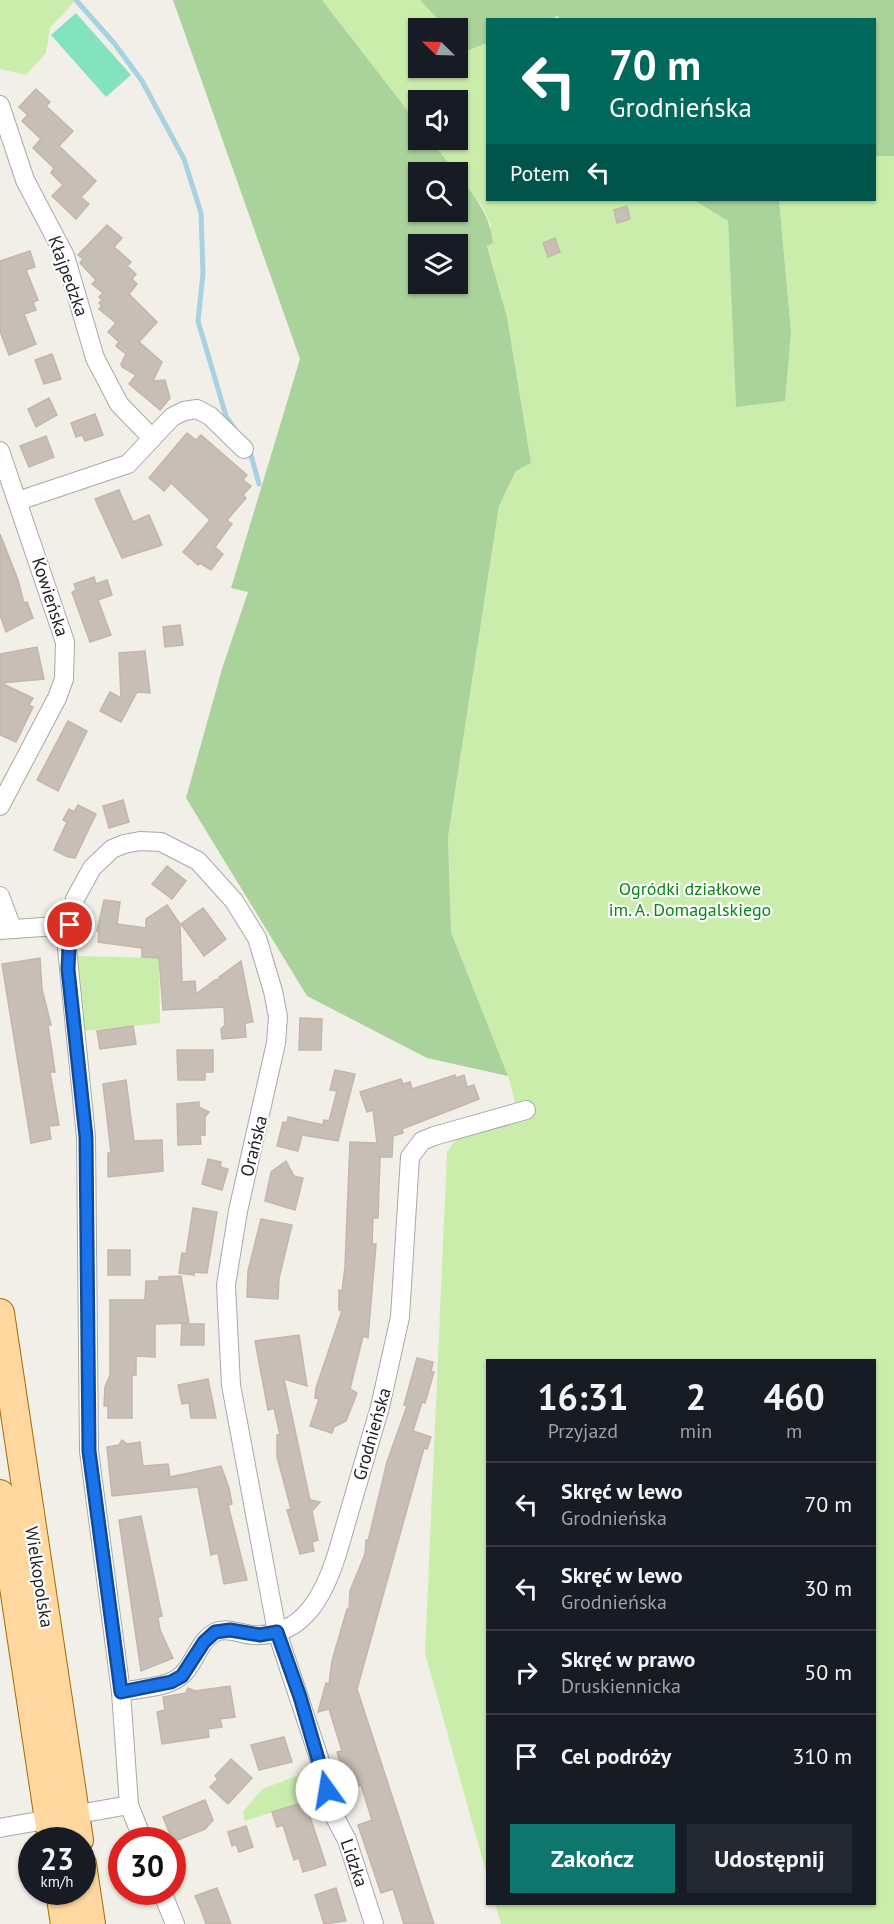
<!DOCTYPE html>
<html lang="pl">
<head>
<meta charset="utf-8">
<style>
  :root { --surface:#171b24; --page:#242831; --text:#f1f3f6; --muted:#9ea1a6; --line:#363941; --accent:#0f766e }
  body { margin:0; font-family:"PT Sans",sans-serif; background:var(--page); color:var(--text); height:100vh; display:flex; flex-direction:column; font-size:22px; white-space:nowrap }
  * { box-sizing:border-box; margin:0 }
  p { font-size:20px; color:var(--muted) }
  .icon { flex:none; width:33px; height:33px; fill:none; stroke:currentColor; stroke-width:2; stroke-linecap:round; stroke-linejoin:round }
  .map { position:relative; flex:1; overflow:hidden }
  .side { position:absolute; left:486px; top:1359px; width:390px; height:546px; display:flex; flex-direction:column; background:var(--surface); border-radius:0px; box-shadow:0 2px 4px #0004 }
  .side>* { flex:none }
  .banner { position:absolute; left:486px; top:18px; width:390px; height:183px; border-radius:0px; box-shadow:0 2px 4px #0004; background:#00695c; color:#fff; overflow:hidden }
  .needle { width:39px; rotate:293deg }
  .buttons { position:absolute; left:408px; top:18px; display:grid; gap:12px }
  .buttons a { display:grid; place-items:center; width:60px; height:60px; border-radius:0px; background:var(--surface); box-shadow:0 2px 4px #0004; font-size:30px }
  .speed { position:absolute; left:18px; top:1827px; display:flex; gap:12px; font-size:30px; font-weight:700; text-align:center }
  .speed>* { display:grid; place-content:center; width:78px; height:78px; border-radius:50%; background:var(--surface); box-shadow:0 2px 4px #0004; line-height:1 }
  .speed small { font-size:15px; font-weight:400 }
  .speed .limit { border:9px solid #d22; background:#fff; color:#111 }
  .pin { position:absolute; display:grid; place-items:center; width:51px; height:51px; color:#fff; margin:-26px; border:3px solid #fff; border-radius:50%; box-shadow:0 2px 6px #0007 }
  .me { position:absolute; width:66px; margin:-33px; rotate:347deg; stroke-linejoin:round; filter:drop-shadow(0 0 4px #0008) }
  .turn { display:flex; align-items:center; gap:21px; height:126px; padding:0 24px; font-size:27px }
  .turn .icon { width:78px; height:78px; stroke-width:2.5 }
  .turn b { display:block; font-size:42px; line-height:51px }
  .then { display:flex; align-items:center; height:57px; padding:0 24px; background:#0003; gap:12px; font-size:22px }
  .eta { display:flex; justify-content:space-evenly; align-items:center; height:102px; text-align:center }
  .eta b { font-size:36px; font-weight:800; line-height:42px }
  .cta { display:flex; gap:12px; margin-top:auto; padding:12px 24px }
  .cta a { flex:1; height:69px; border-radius:0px; background:var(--accent); color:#fff; font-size:24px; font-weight:800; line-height:69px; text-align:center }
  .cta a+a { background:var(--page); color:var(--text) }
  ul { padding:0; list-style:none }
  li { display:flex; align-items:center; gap:18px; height:84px; padding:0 24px; border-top:2px solid var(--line) }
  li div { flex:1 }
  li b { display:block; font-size:22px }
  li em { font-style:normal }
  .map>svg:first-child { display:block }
  .grass { fill:#cbedac }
  .forest { fill:#aad29b; fill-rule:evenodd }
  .pitch { fill:#83e3c0 }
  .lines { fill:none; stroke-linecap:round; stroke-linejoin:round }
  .stream { stroke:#a7d2e1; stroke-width:5 }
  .building { fill:#c7beb6; stroke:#c4b6a9; stroke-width:1.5 }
  .minor-casing { stroke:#a8a8a8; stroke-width:20 }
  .primary-casing { stroke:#9e6d00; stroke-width:30 }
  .minor { stroke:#fff; stroke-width:18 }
  .primary { stroke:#ffd79f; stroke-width:28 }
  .route-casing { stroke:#114b97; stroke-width:15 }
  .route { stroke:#1a73e8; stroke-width:10 }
  .labels { text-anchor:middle; stroke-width:4.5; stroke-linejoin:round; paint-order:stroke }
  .street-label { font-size:18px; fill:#212121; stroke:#fff }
  .park-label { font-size:18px; fill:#078714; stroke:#fff }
</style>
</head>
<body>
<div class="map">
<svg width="894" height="1924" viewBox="0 0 894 1924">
  <rect width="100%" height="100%" fill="#f2efe8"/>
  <!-- grass -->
  <g class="grass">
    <path d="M 0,0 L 76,0 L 50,28 L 46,53 L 26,75 L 0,69 Z"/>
    <path d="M 322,0 L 421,0 L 446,28 L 418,28 L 418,68 L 458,68 L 458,41 L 466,50 L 487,43 L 488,200 L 694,200 L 728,221 L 736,407 L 791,331 L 779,200 L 874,200 L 875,156 L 894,156 L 894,1924 L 501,1924 L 495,1904 L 874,1904 L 874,1360 L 488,1360 L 487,1876 L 425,1653 L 447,1152 L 456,1139 L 520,1121 L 508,1076 L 451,932 L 448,837 L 499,506 L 516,471 L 531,463 L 507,317 L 487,245 L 491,225 L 482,206 L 430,140 L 458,140 L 458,100 L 418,100 L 418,124 Z"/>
    <path d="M 78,956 L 159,958 L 160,1023 L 85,1031 Z"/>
    <path d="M 312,1770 L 320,1797 L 245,1821 L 243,1812 L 262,1789 Z"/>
  </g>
  <!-- forest -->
  <g class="forest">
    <path d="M 173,0 L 322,0 L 418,124 L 418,140 L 430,140 L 456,172 L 418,172 L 418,212 L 458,212 L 458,175 C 475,197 490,214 493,243 L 487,246 L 507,317 L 531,463 L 516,471 L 499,506 L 448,837 L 451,932 L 508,1076 L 427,1058 L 307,996 L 186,798 L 222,669 L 248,592 L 231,588 L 300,359 ZM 418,244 L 458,244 L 458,284 L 418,284 Z"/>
    <path d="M 420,0 L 894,0 L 894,156 L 875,156 L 874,20 L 560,20 L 558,16 L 550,19 L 488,20 L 487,43 L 466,51 L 458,41 L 458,28 L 446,28 Z"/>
    <path d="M 694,200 L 779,200 L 791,331 L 785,401 L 736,407 L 728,221 Z"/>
  </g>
  <!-- pitch -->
  <path class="pitch" d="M 76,13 L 131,75 L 106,97 L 51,35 Z"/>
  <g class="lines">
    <!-- stream -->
    <g class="stream">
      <path d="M 76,0 L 114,43 L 142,81 L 184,159 L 201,213 L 203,273 L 198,321 L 226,416 L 236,431"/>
      <path d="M 249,448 L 259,484"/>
    </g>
  </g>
  <!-- building -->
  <g class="building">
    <path d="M 36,89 L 50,102 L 46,106 L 73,131 L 59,146 L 96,181 L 81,197 L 89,204 L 76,219 L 52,196 L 63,185 L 51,173 L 54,168 L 33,148 L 41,139 L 22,121 L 28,115 L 19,107 Z"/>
    <path d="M 627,206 L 630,219 L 617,223 L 614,210 Z"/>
    <path d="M 107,225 L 122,238 L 114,247 L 131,262 L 127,266 L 136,274 L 132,279 L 137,284 L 129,294 L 157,322 L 139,342 L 162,362 L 153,381 L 165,380 L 170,398 L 160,410 L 129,384 L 136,375 L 122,367 L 121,364 L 126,354 L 116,346 L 119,342 L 108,332 L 116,323 L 99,309 L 102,306 L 99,303 L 102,300 L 99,297 L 103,293 L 92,284 L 96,280 L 80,263 L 83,259 L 78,255 Z"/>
    <path d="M 555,238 L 560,252 L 548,257 L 543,243 Z"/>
    <path d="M 30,251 L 35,267 L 26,270 L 38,300 L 33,302 L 36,310 L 24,314 L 36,344 L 9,355 L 0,331 L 0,261 Z"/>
    <path d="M 52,354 L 61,379 L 44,384 L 35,360 Z"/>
    <path d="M 49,398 L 57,415 L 36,427 L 28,409 Z"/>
    <path d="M 95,414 L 103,435 L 85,441 L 82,435 L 76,437 L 71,423 Z"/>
    <path d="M 187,433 L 196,440 L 201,435 L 247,475 L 243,480 L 251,486 L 243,495 L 246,498 L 227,520 L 232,524 L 215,547 L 223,554 L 211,570 L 200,563 L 198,565 L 183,552 L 210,520 L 171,483 L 164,491 L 149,478 Z"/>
    <path d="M 46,436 L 54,457 L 29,467 L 20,446 Z"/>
    <path d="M 119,490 L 133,522 L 149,515 L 162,545 L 122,558 L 95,499 Z"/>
    <path d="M 0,534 L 18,580 L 24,603 L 27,602 L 33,618 L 6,632 L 0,615 Z"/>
    <path d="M 94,577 L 96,584 L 107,580 L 112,595 L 98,600 L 111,635 L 90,642 L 72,592 L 76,590 L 74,584 Z"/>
    <path d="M 180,625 L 183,645 L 165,647 L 163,627 Z"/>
    <path d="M 37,647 L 44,679 L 1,683 L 33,698 L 29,705 L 33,707 L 16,742 L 0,735 L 0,654 Z"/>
    <path d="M 145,651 L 150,693 L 137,692 L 121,722 L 100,711 L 110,692 L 121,698 L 119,653 Z"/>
    <path d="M 68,721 L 87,731 L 58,791 L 37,780 Z"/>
    <path d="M 123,800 L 129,822 L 109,828 L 103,806 Z"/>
    <path d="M 78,805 L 96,814 L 75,858 L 68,857 L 54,850 L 67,822 L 63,820 L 69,809 L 74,812 Z"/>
    <path d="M 167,866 L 186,881 L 172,899 L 152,884 Z"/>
    <path d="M 104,900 L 120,902 L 117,924 L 146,928 L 146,919 L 167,905 L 180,924 L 182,982 L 195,981 L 196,994 L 215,980 L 221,979 L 219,977 L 241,961 L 253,1022 L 245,1023 L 246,1037 L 222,1039 L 221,1029 L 225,1025 L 224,1007 L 163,1010 L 159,958 L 142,957 L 142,948 L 98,942 L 99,932 L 97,931 Z"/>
    <path d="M 203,908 L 226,939 L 204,956 L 181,924 Z"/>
    <path d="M 40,958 L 42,989 L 51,1025 L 48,1025 L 55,1072 L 50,1072 L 59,1125 L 49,1126 L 51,1139 L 31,1143 L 2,964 Z"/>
    <path d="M 300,1018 L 322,1019 L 321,1050 L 299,1050 Z"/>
    <path d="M 133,1026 L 136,1044 L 100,1049 L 97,1031 Z"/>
    <path d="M 177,1050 L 213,1050 L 213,1072 L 205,1072 L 205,1080 L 178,1080 Z"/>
    <path d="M 335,1070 L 355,1074 L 338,1141 L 302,1135 L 298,1151 L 277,1146 L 283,1122 L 287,1123 L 288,1117 L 323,1125 L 324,1120 L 329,1121 L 337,1091 L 330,1090 Z"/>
    <path d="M 455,1075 L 456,1078 L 464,1075 L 467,1087 L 474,1085 L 479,1099 L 402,1129 L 403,1133 L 393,1136 L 392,1157 L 380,1157 L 378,1218 L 373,1218 L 372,1244 L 376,1244 L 368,1338 L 363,1336 L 350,1389 L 357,1393 L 346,1421 L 334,1427 L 332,1433 L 310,1426 L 319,1399 L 315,1398 L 316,1388 L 342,1311 L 339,1310 L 339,1290 L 342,1291 L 345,1267 L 350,1142 L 377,1143 L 373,1110 L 367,1112 L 360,1092 L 401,1079 L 403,1084 L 410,1082 L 412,1089 Z"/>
    <path d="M 126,1080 L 134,1141 L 162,1140 L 163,1171 L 108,1177 L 108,1153 L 111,1153 L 103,1084 Z"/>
    <path d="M 199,1102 L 199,1107 L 209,1112 L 205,1117 L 205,1135 L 200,1135 L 201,1144 L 178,1145 L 177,1104 Z"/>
    <path d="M 208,1159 L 221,1162 L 220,1167 L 228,1169 L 222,1190 L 202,1184 Z"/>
    <path d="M 286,1161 L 294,1176 L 303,1178 L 295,1210 L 265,1201 L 271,1172 Z"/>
    <path d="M 193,1208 L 217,1212 L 207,1273 L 194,1272 L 194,1275 L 179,1273 L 182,1253 L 186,1254 Z"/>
    <path d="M 261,1219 L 292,1225 L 279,1278 L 278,1299 L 247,1297 L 248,1271 Z"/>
    <rect x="108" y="1250" width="22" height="25"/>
    <path d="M 181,1276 L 189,1323 L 155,1324 L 155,1357 L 136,1356 L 136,1375 L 132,1375 L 132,1418 L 108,1418 L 108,1406 L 104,1406 L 105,1387 L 110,1375 L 110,1300 L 145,1300 L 146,1281 L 159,1281 L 159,1277 Z"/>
    <path d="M 182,1324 L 204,1324 L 204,1345 L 181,1345 Z"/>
    <path d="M 299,1335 L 307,1386 L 284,1379 L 310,1500 L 320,1502 L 312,1511 L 318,1540 L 312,1542 L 314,1551 L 300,1554 L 287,1510 L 291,1509 L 277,1457 L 277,1435 L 280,1435 L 274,1408 L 268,1410 L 255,1341 Z"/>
    <path d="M 417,1358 L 433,1362 L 431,1371 L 434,1372 L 425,1403 L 422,1402 L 413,1431 L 431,1437 L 427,1449 L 424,1448 L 357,1689 L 434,1924 L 404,1924 L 393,1889 L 381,1893 L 358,1825 L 372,1820 L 361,1785 L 354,1787 L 349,1769 L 343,1771 L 337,1752 L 342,1751 L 329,1709 L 318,1712 L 326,1683 L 329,1684 L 332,1661 L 347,1609 L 349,1610 L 350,1591 L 365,1554 L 366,1540 L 368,1541 L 387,1462 L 407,1406 L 404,1405 Z"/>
    <path d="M 208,1379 L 216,1418 L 191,1418 L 189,1403 L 182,1404 L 178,1385 Z"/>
    <path d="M 122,1440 L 127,1444 L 140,1442 L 143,1466 L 168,1464 L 170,1477 L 221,1466 L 229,1488 L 232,1504 L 228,1505 L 247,1580 L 224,1584 L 218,1553 L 211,1555 L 198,1487 L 112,1496 L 107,1447 L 119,1445 Z"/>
    <path d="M 141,1516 L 162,1616 L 158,1617 L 160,1630 L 173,1658 L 141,1671 L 119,1520 Z"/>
    <path d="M 230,1686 L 235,1717 L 220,1719 L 222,1727 L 208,1729 L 209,1737 L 162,1744 L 157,1712 L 165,1710 L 163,1697 L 186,1693 L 188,1688 L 195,1691 Z"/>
    <path d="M 284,1737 L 292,1762 L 259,1770 L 251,1745 Z"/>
    <path d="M 231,1759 L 252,1778 L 228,1804 L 210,1787 L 218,1779 L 215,1776 Z"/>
    <path d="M 205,1800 L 213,1820 L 205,1829 L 173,1842 L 163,1817 Z"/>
    <path d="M 305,1802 L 326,1865 L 303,1872 L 299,1858 L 294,1860 L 283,1825 L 277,1827 L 272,1812 Z"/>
    <path d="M 246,1826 L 253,1847 L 239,1852 L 236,1844 L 232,1846 L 228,1832 Z"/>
    <path d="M 217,1888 L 231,1924 L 206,1924 L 201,1910 L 195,1896 Z"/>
    <path d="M 336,1888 L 346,1921 L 324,1924 L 315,1895 Z"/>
  </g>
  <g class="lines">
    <defs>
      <g id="minor">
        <path d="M 0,105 L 25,180 L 65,256 L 95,358 L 119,404 L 152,438"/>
        <path d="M 0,451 L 65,642 L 64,679 L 57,698 L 0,806"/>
        <path d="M 18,501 L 128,464 L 172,417 L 184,411 L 197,409 L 210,416 L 244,449"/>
        <path d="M 0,896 L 12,928"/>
        <path d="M 0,930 L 70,925"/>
        <path d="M 121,1692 C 139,1688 168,1688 182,1675 C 195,1663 199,1640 216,1632 C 227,1627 241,1634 252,1635 C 303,1638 324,1595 337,1554 L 380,1407 L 400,1317 L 410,1157 L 422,1141 L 434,1136 L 526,1110"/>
        <path d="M 0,1828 L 129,1805"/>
        <path d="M 143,1840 L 129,1805 L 121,1692 L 89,1451 L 86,1137 L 67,948 L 75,899 L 92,868 L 112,849 L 124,844 L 140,841 L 161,842 L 198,861 L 234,901 L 257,938 L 273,991 L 278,1017 L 276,1043 L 238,1211 L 226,1285 L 231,1385 L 277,1632 L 324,1773 L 330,1808 L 347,1840 L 374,1924"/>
        <path d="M 162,1892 L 175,1924"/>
      </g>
      <g id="primary">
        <path d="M 0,1313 L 79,1840"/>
        <path d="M 0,1494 L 52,1840"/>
        <path d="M 82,1864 L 91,1924"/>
        <path d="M 60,1892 L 65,1924"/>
      </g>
    </defs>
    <!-- minor casing -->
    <use href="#minor" class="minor-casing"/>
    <!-- primary casing -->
    <use href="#primary" class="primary-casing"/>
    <!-- minor -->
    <use href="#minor" class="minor"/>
    <!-- primary -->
    <use href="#primary" class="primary"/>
  </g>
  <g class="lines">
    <defs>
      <path id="route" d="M 70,925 L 68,969 L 86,1137 L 89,1451 L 121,1692 L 171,1682 L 182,1676 L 204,1642 L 215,1632 L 230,1630 L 260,1635 L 277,1632 L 300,1697 L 327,1790"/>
    </defs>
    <!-- route casing -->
    <use href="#route" class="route-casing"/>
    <!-- route -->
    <use href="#route" class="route"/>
  </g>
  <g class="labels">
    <!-- street labels -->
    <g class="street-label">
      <text transform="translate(68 276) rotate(70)" y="6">Kłajpedzka</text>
      <text transform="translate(50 597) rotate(72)" y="6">Kowieńska</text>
      <text transform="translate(254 1146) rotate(-76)" y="6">Orańska</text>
      <text transform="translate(372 1434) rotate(-74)" y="6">Grodnieńska</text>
      <text transform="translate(39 1577) rotate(81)" y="6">Wielkopolska</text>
      <text transform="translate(354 1863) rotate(71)" y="6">Lidzka</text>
    </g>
    <!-- park labels -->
    <g class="park-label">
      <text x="690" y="895">Ogródki działkowe<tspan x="690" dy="21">im. A. Domagalskiego</tspan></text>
    </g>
  </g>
</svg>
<div class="buttons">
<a><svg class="needle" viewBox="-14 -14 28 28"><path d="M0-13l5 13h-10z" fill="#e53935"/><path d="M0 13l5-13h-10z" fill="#9ea1a6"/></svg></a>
<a><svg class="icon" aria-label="sound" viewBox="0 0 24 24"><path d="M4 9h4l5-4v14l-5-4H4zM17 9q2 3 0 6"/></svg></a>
<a><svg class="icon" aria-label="search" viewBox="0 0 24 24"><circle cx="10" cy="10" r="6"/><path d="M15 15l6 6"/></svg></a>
<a><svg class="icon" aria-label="layers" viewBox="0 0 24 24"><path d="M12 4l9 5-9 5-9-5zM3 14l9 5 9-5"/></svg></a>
</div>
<div class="speed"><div>23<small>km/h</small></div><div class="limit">30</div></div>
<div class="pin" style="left:70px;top:925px;background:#d93025"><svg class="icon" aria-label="arrive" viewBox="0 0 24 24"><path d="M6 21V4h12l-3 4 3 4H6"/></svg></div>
<svg class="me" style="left:327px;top:1790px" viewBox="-20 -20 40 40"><circle r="19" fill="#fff"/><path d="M0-13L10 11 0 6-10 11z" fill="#1a73e8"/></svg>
<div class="banner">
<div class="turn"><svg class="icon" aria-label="left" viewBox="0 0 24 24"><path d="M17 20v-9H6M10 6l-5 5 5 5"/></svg><div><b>70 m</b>Grodnieńska</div></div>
<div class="then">Potem<svg class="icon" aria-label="left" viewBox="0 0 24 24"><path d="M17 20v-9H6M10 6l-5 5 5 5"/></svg></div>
</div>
<section class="side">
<div class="eta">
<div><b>16:31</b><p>Przyjazd</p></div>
<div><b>2</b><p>min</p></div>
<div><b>460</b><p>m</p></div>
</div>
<ul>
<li><svg class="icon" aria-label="left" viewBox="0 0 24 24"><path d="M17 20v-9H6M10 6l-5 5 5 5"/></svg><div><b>Skręć w lewo</b><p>Grodnieńska</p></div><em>70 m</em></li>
<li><svg class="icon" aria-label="left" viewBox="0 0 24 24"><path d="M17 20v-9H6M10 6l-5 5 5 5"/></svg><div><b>Skręć w lewo</b><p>Grodnieńska</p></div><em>30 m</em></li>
<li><svg class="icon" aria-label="right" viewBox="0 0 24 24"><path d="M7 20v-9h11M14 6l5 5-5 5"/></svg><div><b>Skręć w prawo</b><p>Druskiennicka</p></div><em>50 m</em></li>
<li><svg class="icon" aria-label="arrive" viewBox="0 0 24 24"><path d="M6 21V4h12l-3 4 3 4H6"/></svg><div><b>Cel podróży</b></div><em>310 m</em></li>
</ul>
<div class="cta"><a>Zakończ</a><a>Udostępnij</a></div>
</section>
</div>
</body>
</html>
